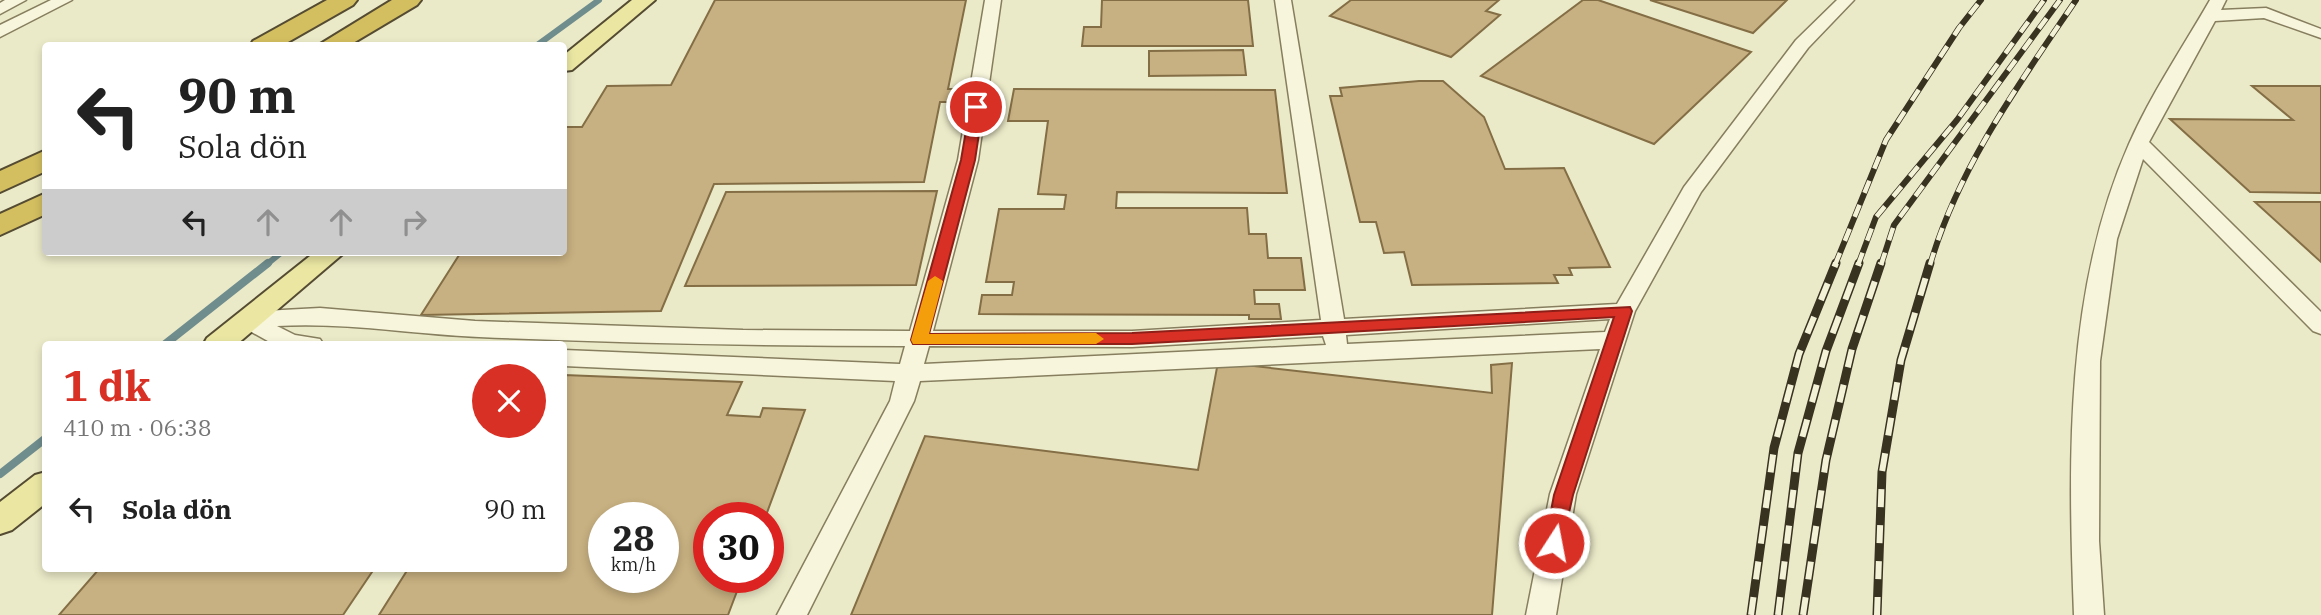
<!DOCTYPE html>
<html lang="tr">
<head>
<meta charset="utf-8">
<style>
  :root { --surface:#fff; --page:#f6f6f6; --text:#222; --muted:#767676; --accent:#d93025 }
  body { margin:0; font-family:"IBM Plex Serif",serif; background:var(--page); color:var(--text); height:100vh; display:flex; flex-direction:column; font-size:26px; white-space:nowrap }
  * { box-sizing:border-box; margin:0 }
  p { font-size:23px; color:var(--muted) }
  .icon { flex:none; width:38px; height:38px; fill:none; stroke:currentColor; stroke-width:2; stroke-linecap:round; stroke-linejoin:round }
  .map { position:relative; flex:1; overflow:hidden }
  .drawer { position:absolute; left:42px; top:341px; width:525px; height:231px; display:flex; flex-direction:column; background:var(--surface); border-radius:7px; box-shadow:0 4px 10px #0003 }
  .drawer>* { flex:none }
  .hud { position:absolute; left:42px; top:42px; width:525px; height:214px; border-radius:7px; box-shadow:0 4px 10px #0003; background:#fff; color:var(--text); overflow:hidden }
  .speed { position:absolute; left:588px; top:502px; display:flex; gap:14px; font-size:35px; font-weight:700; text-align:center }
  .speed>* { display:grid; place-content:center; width:91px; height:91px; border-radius:50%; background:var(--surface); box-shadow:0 4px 10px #0003; line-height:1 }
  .speed small { font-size:18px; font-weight:400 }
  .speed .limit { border:10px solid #d22; background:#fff; color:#111 }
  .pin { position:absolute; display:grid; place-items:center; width:60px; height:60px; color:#fff; margin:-30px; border:4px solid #fff; border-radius:50%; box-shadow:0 2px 7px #0007 }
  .me { position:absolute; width:77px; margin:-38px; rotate:11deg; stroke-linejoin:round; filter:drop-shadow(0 0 5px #0008) }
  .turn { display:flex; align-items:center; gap:24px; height:147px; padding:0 21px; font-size:32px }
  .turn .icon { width:91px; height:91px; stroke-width:2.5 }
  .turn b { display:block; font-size:49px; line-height:60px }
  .lanes { display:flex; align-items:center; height:66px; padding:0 21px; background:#0003; justify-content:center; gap:35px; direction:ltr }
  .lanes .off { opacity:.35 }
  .round { display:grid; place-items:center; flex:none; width:74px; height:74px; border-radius:37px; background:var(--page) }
  .headline { display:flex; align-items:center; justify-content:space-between; height:119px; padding:0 21px }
  h1 { font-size:42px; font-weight:800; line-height:52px; color:var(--accent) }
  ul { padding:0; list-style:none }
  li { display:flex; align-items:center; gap:21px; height:98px; padding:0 21px }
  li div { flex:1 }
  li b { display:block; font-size:26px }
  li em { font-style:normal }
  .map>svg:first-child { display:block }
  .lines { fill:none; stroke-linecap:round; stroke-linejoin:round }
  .stream-far1 { stroke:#708d8e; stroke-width:6 }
  .stream { stroke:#708d8e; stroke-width:8 }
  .building { fill:#c7b081; stroke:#846e46; stroke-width:2; fill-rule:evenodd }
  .minor-casing { stroke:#867e5e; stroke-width:3 }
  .major-casing { stroke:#544b32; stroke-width:4 }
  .highway-casing { stroke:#544b32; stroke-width:4 }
  .minor { fill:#f7f5db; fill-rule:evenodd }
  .major { fill:#ebe7a3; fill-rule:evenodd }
  .highway { fill:#d4bf60; fill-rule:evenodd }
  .rail-far1-casing { stroke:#383221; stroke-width:6 }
  .rail-casing { stroke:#383221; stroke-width:9 }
  .rail-far1 { stroke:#f3f2d7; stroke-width:4.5; stroke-dasharray:13; stroke-linecap:butt }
  .rail { stroke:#f3f2d7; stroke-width:6; stroke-dasharray:18; stroke-linecap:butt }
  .route { fill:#d93025; stroke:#8d1f18; stroke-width:2 }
  .slow { fill:#f59e0b }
</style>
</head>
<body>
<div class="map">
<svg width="2321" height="615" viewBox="0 0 2321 615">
  <rect width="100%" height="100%" fill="#ebeac8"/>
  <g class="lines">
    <!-- stream-far1 -->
    <g class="stream-far1">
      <path d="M 536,46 L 599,0"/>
      <path d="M 266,265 L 282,252"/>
    </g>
    <!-- stream -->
    <g class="stream">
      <path d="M 164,345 L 268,263"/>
      <path d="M 0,474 L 46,438"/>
    </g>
  </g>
  <!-- building -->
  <g class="building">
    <path d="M 715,0 L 966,0 L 948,89 L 965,89 L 963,102 L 940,102 L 924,182 L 714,184 L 661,311 L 421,315 L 461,252 L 564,252 L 564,127 L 582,127 L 607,86 L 671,85 Z"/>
    <path d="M 1102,0 L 1248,0 L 1253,46 L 1082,46 L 1084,27 L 1101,27 Z"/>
    <path d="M 1351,0 L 1499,0 L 1486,11 L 1500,15 L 1451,57 L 1330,16 Z"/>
    <path d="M 1583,0 L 1598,0 L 1751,52 L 1654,144 L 1481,76 Z"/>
    <path d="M 1650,0 L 1787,0 L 1753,33 Z"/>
    <path d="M 1243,50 L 1246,75 L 1149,76 L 1149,51 Z"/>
    <path d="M 1419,81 L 1443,81 L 1484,117 L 1505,169 L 1564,168 L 1610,267 L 1569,268 L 1572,275 L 1554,275 L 1558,283 L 1412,285 L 1404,252 L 1384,253 L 1376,222 L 1360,222 L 1330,96 L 1342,96 L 1340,88 Z"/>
    <path d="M 2252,86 L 2321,86 L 2321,193 L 2250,192 L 2170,119 L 2293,120 Z"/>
    <path d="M 1014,89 L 1275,90 L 1287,193 L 1117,192 L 1116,208 L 1247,208 L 1249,234 L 1266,234 L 1268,258 L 1301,258 L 1305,290 L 1254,290 L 1255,304 L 1279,304 L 1281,319 L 1249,319 L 1249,315 L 979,314 L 982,295 L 1012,295 L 1014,282 L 986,282 L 999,209 L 1064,209 L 1066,195 L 1038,194 L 1048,121 L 1008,121 Z"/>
    <path d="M 937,191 L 916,285 L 685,286 L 726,192 Z"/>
    <path d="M 2255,202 L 2321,202 L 2321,262 Z"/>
    <path d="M 1218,362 L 1492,393 L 1491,365 L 1512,363 L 1492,615 L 851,615 L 925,436 L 1198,470 Z"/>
    <path d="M 564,375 L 742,382 L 727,415 L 760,417 L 763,408 L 805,410 L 765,518 L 709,518 L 709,578 L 742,578 L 728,615 L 379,615 L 408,569 L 564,569 ZM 604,518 L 663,518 L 663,578 L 604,578 Z"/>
    <path d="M 99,569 L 374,569 L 343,615 L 59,615 Z"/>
  </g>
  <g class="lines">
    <defs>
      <g id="minor">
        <path d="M 5,0 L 26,0 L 0,14 L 0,3 Z"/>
        <path d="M 51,0 L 72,0 L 0,37 L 0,25 Z"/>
        <path d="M 985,0 L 1001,0 L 978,160 L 933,331 L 1132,331 L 1321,320 L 1275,0 L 1291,0 L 1344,319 L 1617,304 L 1684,187 L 1796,40 L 1837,0 L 1854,0 L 1808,48 L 1701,192 L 1635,311 L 1576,494 L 1556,615 L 1526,615 L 1550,494 L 1600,349 L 920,381 L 914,401 L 807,615 L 777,615 L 890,401 L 895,381 L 564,366 L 564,350 L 900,364 L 905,346 C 763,346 621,343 479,337 C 411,334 345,322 277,326 L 295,335 L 320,339 L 324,345 L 275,345 L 239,325 L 235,320 L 239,315 L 247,312 L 320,308 L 475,321 L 743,330 L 910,331 L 958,160 ZM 1610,319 L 1605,332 L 1347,344 L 1346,335 ZM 1323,336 L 1326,345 L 924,364 L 929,346 L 1132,347 Z"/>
        <path d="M 2210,0 L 2226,0 L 2221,10 L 2266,8 L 2321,29 L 2321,38 L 2264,18 L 2215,21 L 2149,142 L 2321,312 L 2321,334 L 2313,331 L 2143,159 L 2117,239 L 2100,361 L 2099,541 L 2104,615 L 2074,615 C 2068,459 2065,289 2129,144 C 2151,94 2183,47 2210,0 Z"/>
      </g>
      <g id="major">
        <path d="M 632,0 L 655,0 L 572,70 L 564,71 L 564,55 Z"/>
        <path d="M 315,252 L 345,252 L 236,345 L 203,345 L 207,338 Z"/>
        <path d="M 46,472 L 46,503 L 12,530 L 0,534 L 0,502 L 35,475 Z"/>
      </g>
      <g id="highway">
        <path d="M 327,0 L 357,0 L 353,5 L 281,46 L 250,46 L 253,41 Z"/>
        <path d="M 392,0 L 421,0 L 417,5 L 348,46 L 317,46 Z"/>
        <path d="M 46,150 L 46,171 L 0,192 L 0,171 Z"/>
        <path d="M 46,193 L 46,214 L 0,235 L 0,214 Z"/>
      </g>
    </defs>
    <!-- minor casing -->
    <use href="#minor" class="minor-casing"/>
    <!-- major casing -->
    <use href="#major" class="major-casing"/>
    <!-- highway casing -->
    <use href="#highway" class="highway-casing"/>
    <!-- minor -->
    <use href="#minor" class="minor"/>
    <!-- major -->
    <use href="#major" class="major"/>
    <!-- highway -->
    <use href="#highway" class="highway"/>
    <defs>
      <g id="rail-far1">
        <path d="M 1835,265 L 1886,140 L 1959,28 L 1981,0"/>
        <path d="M 1858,265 L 1876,217 L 1957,120 L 2044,0"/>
        <path d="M 1881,265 L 1894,225 L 2060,0"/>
        <path d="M 1930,265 C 1959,166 2019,84 2076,0"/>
      </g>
      <g id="rail">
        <path d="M 1751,615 L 1774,448 L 1799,354 L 1836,263"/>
        <path d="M 1778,615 L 1798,453 L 1826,351 L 1859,263"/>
        <path d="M 1803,615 L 1826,460 L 1852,349 L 1881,263"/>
        <path d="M 1877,615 L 1882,472 L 1901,360 L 1930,263"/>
      </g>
    </defs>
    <!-- rail-far1 casing -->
    <use href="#rail-far1" class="rail-far1-casing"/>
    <!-- rail casing -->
    <use href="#rail" class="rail-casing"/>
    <!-- rail-far1 -->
    <use href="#rail-far1" class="rail-far1"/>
    <!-- rail -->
    <use href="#rail" class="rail"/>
  </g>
  <!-- route -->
  <path class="route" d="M 976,103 L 983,107 L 975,160 L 929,334 L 1132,333 L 1630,307 L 1632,311 L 1573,495 L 1561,548 L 1548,548 L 1545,543 L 1554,495 L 1614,317 L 1132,344 L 913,344 L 911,340 L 961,160 L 970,107 Z"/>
  <!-- slow -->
  <path class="slow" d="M 935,276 L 943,281 L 929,334 L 1096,333 L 1104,339 L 1096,344 L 913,344 L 911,340 L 928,281 Z"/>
</svg>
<div class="speed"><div>28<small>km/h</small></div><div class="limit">30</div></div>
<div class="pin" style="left:976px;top:107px;background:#d93025"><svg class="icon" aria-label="arrive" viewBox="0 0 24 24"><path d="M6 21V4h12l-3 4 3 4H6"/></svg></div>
<svg class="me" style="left:1554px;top:543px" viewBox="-20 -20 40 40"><circle r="17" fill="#d93025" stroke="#fff" stroke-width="3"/><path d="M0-11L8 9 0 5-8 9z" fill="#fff"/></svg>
<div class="hud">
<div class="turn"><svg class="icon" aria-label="left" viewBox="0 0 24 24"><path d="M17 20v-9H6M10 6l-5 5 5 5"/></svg><div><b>90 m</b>Sola dön</div></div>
<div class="lanes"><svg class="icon" aria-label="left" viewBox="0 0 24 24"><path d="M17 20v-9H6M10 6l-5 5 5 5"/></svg><svg class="icon off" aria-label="ahead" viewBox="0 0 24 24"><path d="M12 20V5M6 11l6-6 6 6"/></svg><svg class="icon off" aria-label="ahead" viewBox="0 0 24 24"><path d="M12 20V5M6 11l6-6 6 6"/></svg><svg class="icon off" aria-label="right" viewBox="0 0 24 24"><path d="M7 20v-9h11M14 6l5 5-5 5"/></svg></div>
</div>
<section class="drawer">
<div class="headline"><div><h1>1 dk</h1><p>410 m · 06:38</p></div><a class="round" style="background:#d93025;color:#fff"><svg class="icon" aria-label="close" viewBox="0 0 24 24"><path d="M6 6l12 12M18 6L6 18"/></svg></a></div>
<ul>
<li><svg class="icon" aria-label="left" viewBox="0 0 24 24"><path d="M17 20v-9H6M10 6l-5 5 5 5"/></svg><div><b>Sola dön</b></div><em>90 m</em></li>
</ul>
</section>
</div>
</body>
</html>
